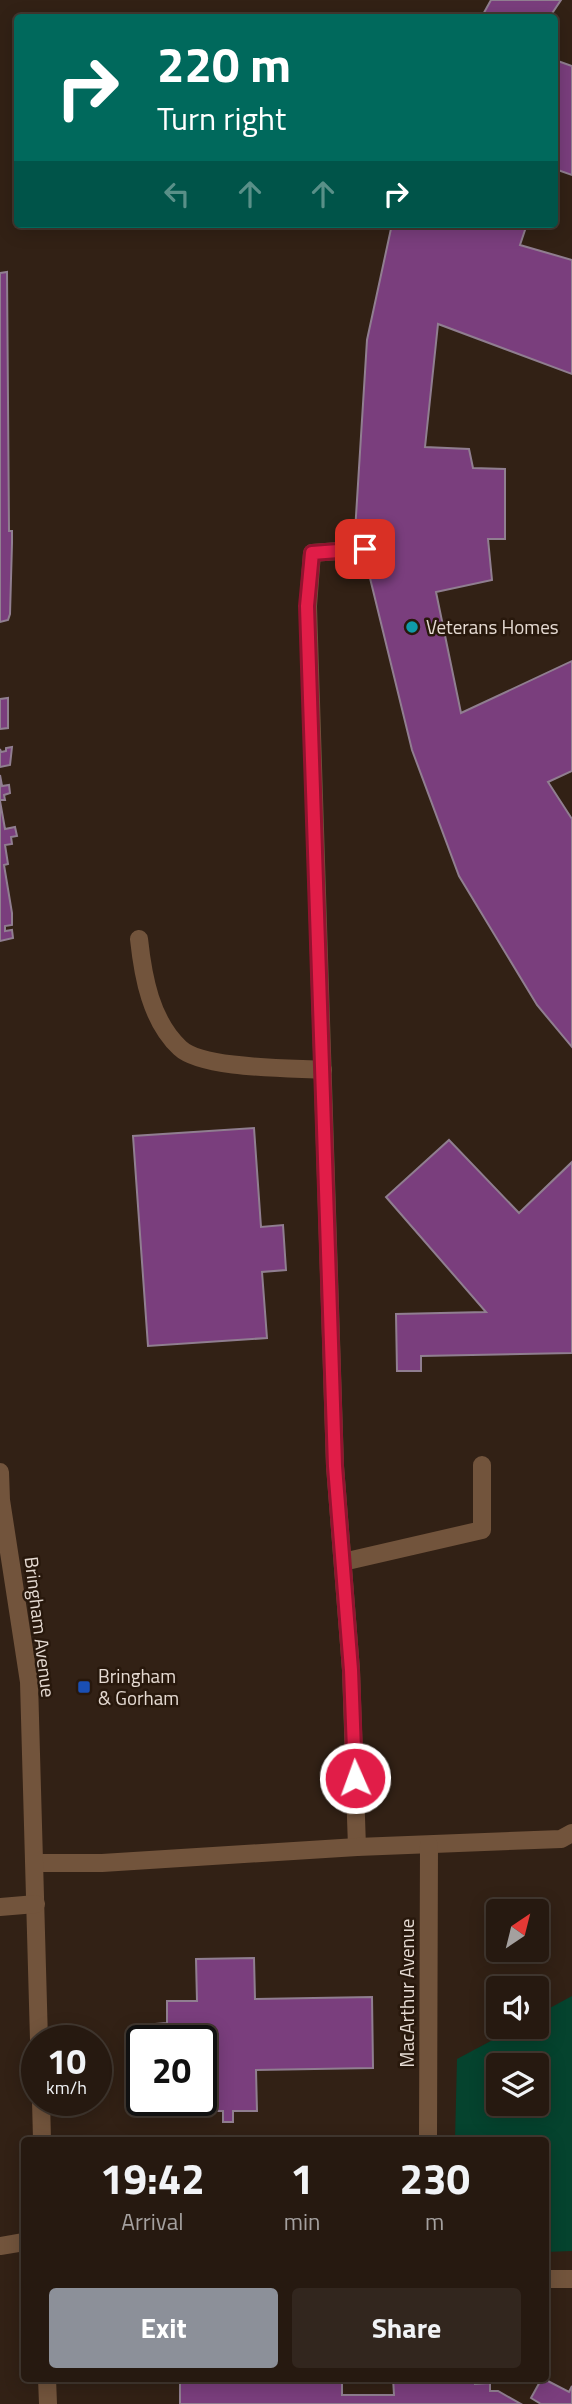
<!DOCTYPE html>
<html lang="en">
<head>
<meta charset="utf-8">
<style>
  :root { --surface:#261910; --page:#32261e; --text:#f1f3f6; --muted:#a4a09f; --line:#423830; --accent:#8c9099 }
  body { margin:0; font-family:"Titillium Web",sans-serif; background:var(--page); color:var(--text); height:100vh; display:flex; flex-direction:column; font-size:26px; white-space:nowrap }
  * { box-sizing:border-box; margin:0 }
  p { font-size:23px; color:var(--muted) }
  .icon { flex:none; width:38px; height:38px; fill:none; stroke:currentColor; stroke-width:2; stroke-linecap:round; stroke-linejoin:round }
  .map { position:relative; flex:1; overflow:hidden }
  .details { position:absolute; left:21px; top:2137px; width:528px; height:245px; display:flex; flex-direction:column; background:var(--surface); border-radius:7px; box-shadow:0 4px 18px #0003,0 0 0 2px var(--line) }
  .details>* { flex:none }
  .top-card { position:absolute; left:14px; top:14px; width:544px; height:214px; border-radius:7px; box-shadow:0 4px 18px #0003,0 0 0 2px var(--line); background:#00695c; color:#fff; overflow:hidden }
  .needle { width:46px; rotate:35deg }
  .buttons { position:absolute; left:486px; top:1899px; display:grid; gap:14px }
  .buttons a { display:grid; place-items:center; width:63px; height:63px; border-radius:7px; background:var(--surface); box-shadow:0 4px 18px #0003,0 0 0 2px var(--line); font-size:35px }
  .speed { position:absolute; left:21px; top:2025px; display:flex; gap:14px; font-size:35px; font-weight:700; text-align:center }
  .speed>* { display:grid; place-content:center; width:91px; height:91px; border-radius:50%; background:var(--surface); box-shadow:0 4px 18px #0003,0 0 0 2px var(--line); line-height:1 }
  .speed small { font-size:18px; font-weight:400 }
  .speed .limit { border:4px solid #111; border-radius:10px; background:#fff; color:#111 }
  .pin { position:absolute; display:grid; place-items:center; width:60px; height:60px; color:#fff; margin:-30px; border-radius:14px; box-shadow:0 4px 10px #0006 }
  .me { position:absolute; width:77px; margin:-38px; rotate:358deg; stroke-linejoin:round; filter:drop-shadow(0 0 5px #0008) }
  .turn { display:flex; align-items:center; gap:24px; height:147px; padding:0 28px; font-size:32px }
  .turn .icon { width:91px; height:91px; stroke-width:2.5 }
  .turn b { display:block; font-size:49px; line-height:60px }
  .lanes { display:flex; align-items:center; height:66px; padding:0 28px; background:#0003; justify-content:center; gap:35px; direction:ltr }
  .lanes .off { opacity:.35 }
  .eta { display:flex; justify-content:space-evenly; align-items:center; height:119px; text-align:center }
  .eta b { font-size:42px; font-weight:700; line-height:49px }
  .cta { display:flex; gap:14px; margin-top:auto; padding:14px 28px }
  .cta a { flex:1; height:80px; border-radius:7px; background:var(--accent); color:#fff; font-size:28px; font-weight:700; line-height:80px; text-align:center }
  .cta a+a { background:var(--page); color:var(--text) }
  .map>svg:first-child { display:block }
  .green { fill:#05432e; fill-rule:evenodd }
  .building { fill:#7a3e7d; stroke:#907e90; stroke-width:2 }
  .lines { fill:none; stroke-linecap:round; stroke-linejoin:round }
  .lane { stroke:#72543c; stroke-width:18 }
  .street { stroke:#72543c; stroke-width:18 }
  .route-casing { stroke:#92132f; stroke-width:18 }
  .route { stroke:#e11d48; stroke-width:12 }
  .culture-dot { fill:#0f9aa8; stroke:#28180c; stroke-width:2.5 }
  .transit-dot { fill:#1a4fb4; stroke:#28180c; stroke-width:2.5 }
  .labels { text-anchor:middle; stroke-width:5; stroke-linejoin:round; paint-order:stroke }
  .poi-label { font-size:19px; fill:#e5dad2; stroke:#28180c; text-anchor:start }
  .street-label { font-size:19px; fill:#e5dad2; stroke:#28180c }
</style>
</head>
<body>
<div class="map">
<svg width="572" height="2404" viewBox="0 0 572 2404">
  <rect width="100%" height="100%" fill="#322115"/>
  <!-- green -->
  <path class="green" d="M 572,1996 L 572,2251 L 546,2252 L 546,2140 L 455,2140 L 457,2059 L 517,2027 L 537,2026 L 537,2015 ZM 499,2065 L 537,2065 L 537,2104 L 499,2104 Z"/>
  <!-- building -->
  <g class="building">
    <path d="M 491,0 L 561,0 L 549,18 L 481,18 Z"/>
    <path d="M 555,60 L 572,66 L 572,175 L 555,169 Z"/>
    <path d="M 392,224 L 527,224 L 520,245 L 572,260 L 572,374 L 438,324 L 425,447 L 469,449 L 473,468 L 505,469 L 505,539 L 488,539 L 492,580 L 436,592 L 461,713 L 572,661 L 572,771 L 548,782 L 572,819 L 572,1047 L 537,1005 L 459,876 L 412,750 L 369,574 L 385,570 L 386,544 L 370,543 L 369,534 L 355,532 L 367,340 Z"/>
    <path d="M 7,272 L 9,531 L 12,531 L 12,543 L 10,614 L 8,620 L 0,622 L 0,273 Z"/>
    <path d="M 8,698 L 8,728 L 0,729 L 0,699 Z"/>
    <path d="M 12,747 L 10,765 L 0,767 L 0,749 L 1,752 L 6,751 L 6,748 Z"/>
    <path d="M 0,775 L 2,786 L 9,785 L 10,793 L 4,795 L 5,800 L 0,800 Z"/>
    <path d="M 0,801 L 5,829 L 15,827 L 17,836 L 11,837 L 12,844 L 5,845 L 8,864 L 4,865 L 12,913 L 12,925 L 5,926 L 5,931 L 12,930 L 13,938 L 0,941 Z"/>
    <path d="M 254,1128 L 261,1227 L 283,1225 L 286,1270 L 262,1272 L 267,1338 L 148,1346 L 133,1136 Z"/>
    <path d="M 449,1140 L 519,1213 L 572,1162 L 572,1353 L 421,1356 L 421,1371 L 397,1371 L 396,1314 L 486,1312 L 386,1197 Z"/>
    <path d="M 254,1958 L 255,1999 L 372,1997 L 373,2068 L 256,2070 L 257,2111 L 233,2111 L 233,2122 L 223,2122 L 223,2111 L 198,2111 L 198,2100 L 201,2100 L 201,2040 L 157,2040 L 156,2024 L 167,2023 L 167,2001 L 197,2001 L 196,1959 Z"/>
    <path d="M 342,2378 L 342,2395 L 394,2395 L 393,2378 L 475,2378 L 475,2384 L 490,2383 L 490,2391 L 498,2391 L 521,2404 L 180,2404 L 180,2380 Z"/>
    <path d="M 542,2378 L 569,2392 L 572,2386 L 572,2404 L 541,2404 L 531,2398 Z"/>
  </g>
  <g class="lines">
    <!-- lane -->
    <g class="lane">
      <path d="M 139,939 C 143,977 151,1021 180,1048 C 202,1069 291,1068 323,1070"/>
      <path d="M 343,1562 L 482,1530 L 482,1465"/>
      <path d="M 357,1847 L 351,1670 L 335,1466 L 308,606 L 312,553 L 365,549"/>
      <path d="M 35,1863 L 102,1863 L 357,1847 L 561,1839 L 572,1833"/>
      <path d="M 0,2246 L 24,2242"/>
    </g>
    <!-- street -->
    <g class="street">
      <path d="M 0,1472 L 1,1500 L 29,1682 L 39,2040"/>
      <path d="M 0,1907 L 36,1904"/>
      <path d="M 41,2100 L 42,2140"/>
      <path d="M 428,2140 L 429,1845"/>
      <path d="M 546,2279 L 572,2279"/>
      <path d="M 47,2378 L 48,2404"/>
    </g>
  </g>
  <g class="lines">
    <defs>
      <path id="route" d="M 355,1778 L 351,1670 L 335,1466 L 307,606 L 312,553 L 365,549"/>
    </defs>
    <!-- route casing -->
    <use href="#route" class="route-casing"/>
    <!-- route -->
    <use href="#route" class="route"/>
  </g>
  <!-- markers -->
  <circle class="culture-dot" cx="412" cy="627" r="7"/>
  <rect class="transit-dot" x="77" y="1680" width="14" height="14" rx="3.5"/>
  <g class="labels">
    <!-- poi labels -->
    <g class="poi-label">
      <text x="426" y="634">Veterans Homes</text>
      <text x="98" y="1683">Bringham<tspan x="98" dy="22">&amp; Gorham</tspan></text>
    </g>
    <!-- street labels -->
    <g class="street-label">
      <text transform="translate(40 1627) rotate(83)" y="7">Bringham Avenue</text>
      <text transform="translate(407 1993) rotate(-90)" y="7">MacArthur Avenue</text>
    </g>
  </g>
</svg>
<div class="buttons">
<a><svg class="needle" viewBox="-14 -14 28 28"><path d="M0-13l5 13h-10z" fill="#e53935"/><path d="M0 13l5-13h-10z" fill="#a4a09f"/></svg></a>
<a><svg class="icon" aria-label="sound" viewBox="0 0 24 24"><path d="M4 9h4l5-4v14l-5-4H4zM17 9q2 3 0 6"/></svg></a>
<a><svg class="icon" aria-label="layers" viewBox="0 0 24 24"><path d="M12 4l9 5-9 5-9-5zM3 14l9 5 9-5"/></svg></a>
</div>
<div class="speed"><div>10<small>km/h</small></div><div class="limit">20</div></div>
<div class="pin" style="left:365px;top:549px;background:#d93025"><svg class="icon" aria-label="arrive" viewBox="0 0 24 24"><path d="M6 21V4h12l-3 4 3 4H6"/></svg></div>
<svg class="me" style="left:355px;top:1778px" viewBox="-20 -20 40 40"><circle r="17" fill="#e11d48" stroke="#fff" stroke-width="3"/><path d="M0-11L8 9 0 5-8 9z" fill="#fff"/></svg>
<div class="top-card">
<div class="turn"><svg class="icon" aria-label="right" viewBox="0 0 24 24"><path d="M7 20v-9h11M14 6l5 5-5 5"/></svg><div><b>220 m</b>Turn right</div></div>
<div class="lanes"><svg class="icon off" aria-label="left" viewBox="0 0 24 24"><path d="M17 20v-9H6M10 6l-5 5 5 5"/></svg><svg class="icon off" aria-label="ahead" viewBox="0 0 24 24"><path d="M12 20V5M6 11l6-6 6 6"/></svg><svg class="icon off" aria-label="ahead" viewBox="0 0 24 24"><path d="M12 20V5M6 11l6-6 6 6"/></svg><svg class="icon" aria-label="right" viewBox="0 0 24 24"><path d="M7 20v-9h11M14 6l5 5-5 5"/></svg></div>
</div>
<section class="details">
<div class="eta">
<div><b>19:42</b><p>Arrival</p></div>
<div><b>1</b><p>min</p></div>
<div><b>230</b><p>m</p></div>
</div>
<div class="cta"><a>Exit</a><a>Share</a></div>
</section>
</div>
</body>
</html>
